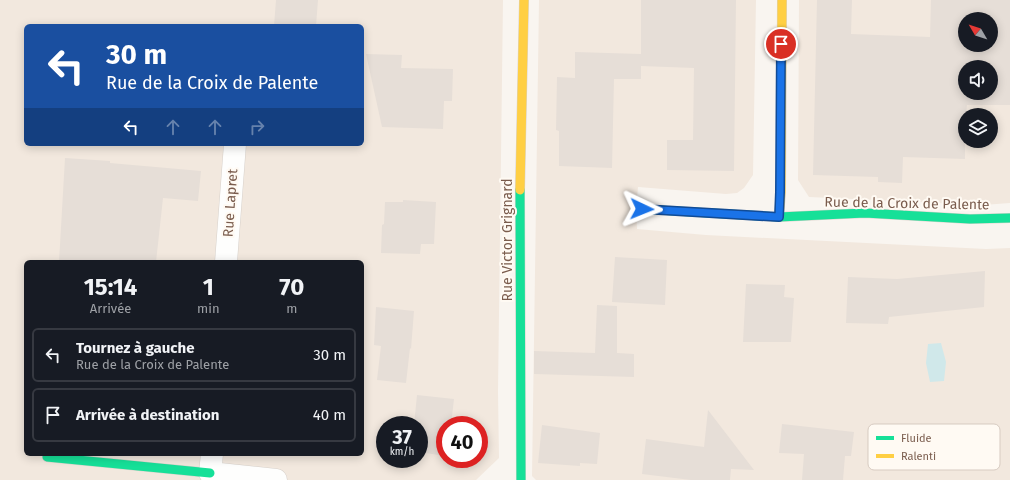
<!DOCTYPE html>
<html lang="fr">
<head>
<meta charset="utf-8">
<style>
  :root { --surface:#171b24; --page:#242831; --text:#f1f3f6; --muted:#9ea1a6; --line:#363941 }
  body { margin:0; font-family:"Fira Sans",sans-serif; background:var(--page); color:var(--text); height:100vh; display:flex; flex-direction:column; font-size:15px; white-space:nowrap }
  * { box-sizing:border-box; margin:0 }
  p { font-size:13px; color:var(--muted) }
  .icon { flex:none; width:22px; height:22px; fill:none; stroke:currentColor; stroke-width:2; stroke-linecap:round; stroke-linejoin:round }
  .map { position:relative; flex:1; overflow:hidden }
  .panel { position:absolute; left:24px; top:260px; width:340px; height:196px; display:flex; flex-direction:column; background:var(--surface); border-radius:6px; box-shadow:0 2px 10px #0003 }
  .panel>* { flex:none }
  .top-card { position:absolute; left:24px; top:24px; width:340px; height:122px; border-radius:6px; box-shadow:0 2px 10px #0003; background:#1a4fa0; color:#fff; overflow:hidden }
  .needle { width:26px; rotate:309deg }
  .tools { position:absolute; left:958px; top:12px; display:grid; gap:8px }
  .tools a { display:grid; place-items:center; width:40px; height:40px; border-radius:50%; background:var(--surface); box-shadow:0 2px 10px #0003; font-size:20px }
  .speed { position:absolute; left:376px; top:416px; display:flex; gap:8px; font-size:20px; font-weight:700; text-align:center }
  .speed>* { display:grid; place-content:center; width:52px; height:52px; border-radius:50%; background:var(--surface); box-shadow:0 2px 10px #0003; line-height:1 }
  .speed small { font-size:10px; font-weight:400 }
  .speed .limit { border:6px solid #d22; background:#fff; color:#111 }
  .pin { position:absolute; display:grid; place-items:center; width:34px; height:34px; color:#fff; margin:-17px; border:2px solid #fff; border-radius:50%; box-shadow:0 1px 4px #0007 }
  .me { position:absolute; width:44px; margin:-22px; rotate:92deg; stroke-linejoin:round; filter:drop-shadow(0 0 3px #0008) }
  .turn { display:flex; align-items:center; gap:14px; height:84px; padding:0 16px; font-size:18px }
  .turn .icon { width:52px; height:52px; stroke-width:2.5 }
  .turn b { display:block; font-size:28px; line-height:34px }
  .lanes { display:flex; align-items:center; height:38px; padding:0 16px; background:#0003; justify-content:center; gap:20px; direction:ltr }
  .lanes .off { opacity:.35 }
  .eta { display:flex; justify-content:space-evenly; align-items:center; height:68px; text-align:center }
  .eta b { font-size:24px; font-weight:700; line-height:28px }
  ul { padding:0; list-style:none }
  li { display:flex; align-items:center; gap:12px; height:54px; margin:0 8px 6px; padding:0 8px; border:2px solid var(--line); border-radius:6px }
  li div { flex:1 }
  li b { display:block; font-size:15px }
  li em { font-style:normal }
  .map>svg:first-child { display:block }
  .residential { fill:#f2e8de; fill-rule:evenodd }
  .water { fill:#d0e8ea }
  .building { fill:#e6ded7; fill-rule:evenodd }
  .lines { fill:none; stroke-linecap:round; stroke-linejoin:round }
  .street-casing { stroke:#d7d1cb; stroke-width:23 }
  .fast-casing { stroke:#d9d2cb; stroke-width:10 }
  .slow-casing { stroke:#d9d2cb; stroke-width:10 }
  .street { stroke:#fefefd; stroke-width:22 }
  .fast { stroke:#16e098; stroke-width:9 }
  .slow { stroke:#ffcf43; stroke-width:9 }
  .route-casing { stroke:#114b97; stroke-width:10 }
  .route { stroke:#1a73e8; stroke-width:7 }
  .labels { text-anchor:middle; stroke-width:4; stroke-linejoin:round; paint-order:stroke }
  .street-label { font-size:14px; fill:#7a5c4d; stroke:#fffaf3 }
  .key { fill:#fffaf3; stroke:#d7cbc1; stroke-width:1 }
  .key-label { font-size:11px; fill:#7a5c4d }
</style>
</head>
<body>
<div class="map">
<svg width="1010" height="480" viewBox="0 0 1010 480">
  <rect width="100%" height="100%" fill="#f9f5f0"/>
  <!-- residential -->
  <g class="residential">
    <path d="M 0,0 L 503,0 L 498,392 L 499,458 L 476,480 L 0,480 ZM 26,26 L 362,26 L 362,144 L 26,144 ZM 26,262 L 362,262 L 362,454 L 26,454 ZM 385,425 L 419,425 L 419,459 L 385,459 ZM 445,425 L 479,425 L 479,459 L 445,459 Z"/>
    <path d="M 539,0 L 756,0 L 753,175 L 744,188 L 737,193 L 726,194 L 638,187 L 636,209 L 637,229 L 706,235 L 986,249 L 1010,248 L 1010,480 L 536,480 L 532,476 Z"/>
    <path d="M 799,0 L 1010,0 L 1010,203 L 983,205 L 809,197 L 798,180 ZM 965,19 L 991,19 L 991,45 L 965,45 ZM 965,67 L 991,67 L 991,93 L 965,93 ZM 965,115 L 991,115 L 991,141 L 965,141 Z"/>
  </g>
  <!-- water -->
  <path class="water" d="M 941,343 L 946,362 L 944,381 L 930,382 L 926,363 L 928,344 Z"/>
  <!-- building -->
  <g class="building">
    <path d="M 276,0 L 318,0 L 316,26 L 274,26 Z"/>
    <path d="M 641,0 L 736,0 L 734,171 L 667,170 L 667,140 L 693,140 L 694,68 L 641,66 Z"/>
    <path d="M 817,0 L 852,0 L 851,34 L 930,37 L 931,0 L 1010,0 L 1010,105 L 967,105 L 966,115 L 965,115 L 965,159 L 903,157 L 902,183 L 878,182 L 878,177 L 813,175 ZM 965,19 L 991,19 L 991,45 L 965,45 ZM 965,67 L 991,67 L 991,93 L 965,93 Z"/>
    <path d="M 575,52 L 641,54 L 641,79 L 614,79 L 612,168 L 559,166 L 559,131 L 556,130 L 557,77 L 575,78 Z"/>
    <path d="M 366,54 L 402,55 L 401,68 L 453,69 L 452,101 L 444,101 L 443,129 L 382,127 Z"/>
    <path d="M 65,158 L 110,161 L 110,163 L 201,171 L 198,201 L 163,198 L 156,262 L 59,262 Z"/>
    <path d="M 403,200 L 436,202 L 434,244 L 421,244 L 420,254 L 381,253 L 382,225 L 384,224 L 385,202 L 403,202 Z"/>
    <path d="M 615,257 L 667,260 L 665,305 L 612,302 Z"/>
    <path d="M 985,271 L 984,307 L 889,317 L 888,324 L 846,323 L 848,277 L 897,279 Z"/>
    <path d="M 746,284 L 785,285 L 784,297 L 794,298 L 791,342 L 743,342 Z"/>
    <path d="M 597,305 L 617,306 L 617,353 L 634,354 L 634,377 L 534,374 L 534,351 L 595,353 Z"/>
    <path d="M 376,307 L 414,311 L 411,349 L 410,348 L 406,383 L 377,380 L 381,346 L 374,345 Z"/>
    <path d="M 417,395 L 454,399 L 451,425 L 445,425 L 445,456 L 419,452 L 419,425 L 414,425 Z"/>
    <path d="M 708,410 L 754,470 L 731,469 L 730,480 L 691,480 L 642,474 L 646,439 L 704,447 Z"/>
    <path d="M 782,424 L 854,432 L 851,456 L 845,456 L 843,480 L 802,480 L 804,454 L 779,453 Z"/>
    <path d="M 542,425 L 600,433 L 597,464 L 580,463 L 580,466 L 538,463 Z"/>
  </g>
  <g class="lines">
    <defs>
      <g id="street">
        <path d="M 226,262 L 235,144"/>
        <path d="M 212,454 L 210,473 L 276,480"/>
      </g>
      <g id="fast">
        <path d="M 520,190 L 521,480"/>
        <path d="M 641,209 L 779,217 L 865,213 L 970,219 L 1010,218"/>
        <path d="M 47,457 L 210,473"/>
      </g>
      <g id="slow">
        <path d="M 520,190 L 524,0"/>
        <path d="M 779,217 L 781,192 L 782,0"/>
      </g>
    </defs>
    <!-- street casing -->
    <use href="#street" class="street-casing"/>
    <!-- fast casing -->
    <use href="#fast" class="fast-casing"/>
    <!-- slow casing -->
    <use href="#slow" class="slow-casing"/>
    <!-- street -->
    <use href="#street" class="street"/>
    <!-- fast -->
    <use href="#fast" class="fast"/>
    <!-- slow -->
    <use href="#slow" class="slow"/>
  </g>
  <g class="lines">
    <defs>
      <path id="route" d="M 642,209 L 779,217 L 780,192 L 781,44"/>
    </defs>
    <!-- route casing -->
    <use href="#route" class="route-casing"/>
    <!-- route -->
    <use href="#route" class="route"/>
  </g>
  <g class="labels">
    <!-- street labels -->
    <g class="street-label">
      <text transform="translate(230 203) rotate(-86)" y="5">Rue Lapret</text>
      <text transform="translate(907 203) rotate(1)" y="5">Rue de la Croix de Palente</text>
      <text transform="translate(507 240) rotate(-90)" y="5">Rue Victor Grignard</text>
    </g>
  </g>
  <!-- legend -->
  <rect x="868" y="424" width="132" height="46" rx="6" class="key"/>
  <rect x="876" y="436" width="18" height="4" fill="#16e098"/>
  <rect x="876" y="454" width="18" height="4" fill="#ffcf43"/>
  <g class="key-label">
    <text x="901" y="442">Fluide</text>
    <text x="901" y="460">Ralenti</text>
  </g>
</svg>
<div class="tools">
<a><svg class="needle" viewBox="-14 -14 28 28"><path d="M0-13l5 13h-10z" fill="#e53935"/><path d="M0 13l5-13h-10z" fill="#9ea1a6"/></svg></a>
<a><svg class="icon" aria-label="sound" viewBox="0 0 24 24"><path d="M4 9h4l5-4v14l-5-4H4zM17 9q2 3 0 6"/></svg></a>
<a><svg class="icon" aria-label="layers" viewBox="0 0 24 24"><path d="M12 4l9 5-9 5-9-5zM3 14l9 5 9-5"/></svg></a>
</div>
<div class="speed"><div>37<small>km/h</small></div><div class="limit">40</div></div>
<div class="pin" style="left:781px;top:44px;background:#d93025"><svg class="icon" aria-label="arrive" viewBox="0 0 24 24"><path d="M6 21V4h12l-3 4 3 4H6"/></svg></div>
<svg class="me" style="left:642px;top:209px" viewBox="-20 -20 40 40"><path d="M0-17L14 15 0 8-14 15z" fill="#1a73e8" stroke="#fff" stroke-width="4"/></svg>
<div class="top-card">
<div class="turn"><svg class="icon" aria-label="left" viewBox="0 0 24 24"><path d="M17 20v-9H6M10 6l-5 5 5 5"/></svg><div><b>30 m</b>Rue de la Croix de Palente</div></div>
<div class="lanes"><svg class="icon" aria-label="left" viewBox="0 0 24 24"><path d="M17 20v-9H6M10 6l-5 5 5 5"/></svg><svg class="icon off" aria-label="ahead" viewBox="0 0 24 24"><path d="M12 20V5M6 11l6-6 6 6"/></svg><svg class="icon off" aria-label="ahead" viewBox="0 0 24 24"><path d="M12 20V5M6 11l6-6 6 6"/></svg><svg class="icon off" aria-label="right" viewBox="0 0 24 24"><path d="M7 20v-9h11M14 6l5 5-5 5"/></svg></div>
</div>
<section class="panel">
<div class="eta">
<div><b>15:14</b><p>Arrivée</p></div>
<div><b>1</b><p>min</p></div>
<div><b>70</b><p>m</p></div>
</div>
<ul>
<li><svg class="icon" aria-label="left" viewBox="0 0 24 24"><path d="M17 20v-9H6M10 6l-5 5 5 5"/></svg><div><b>Tournez à gauche</b><p>Rue de la Croix de Palente</p></div><em>30 m</em></li>
<li><svg class="icon" aria-label="arrive" viewBox="0 0 24 24"><path d="M6 21V4h12l-3 4 3 4H6"/></svg><div><b>Arrivée à destination</b></div><em>40 m</em></li>
</ul>
</section>
</div>
</body>
</html>
